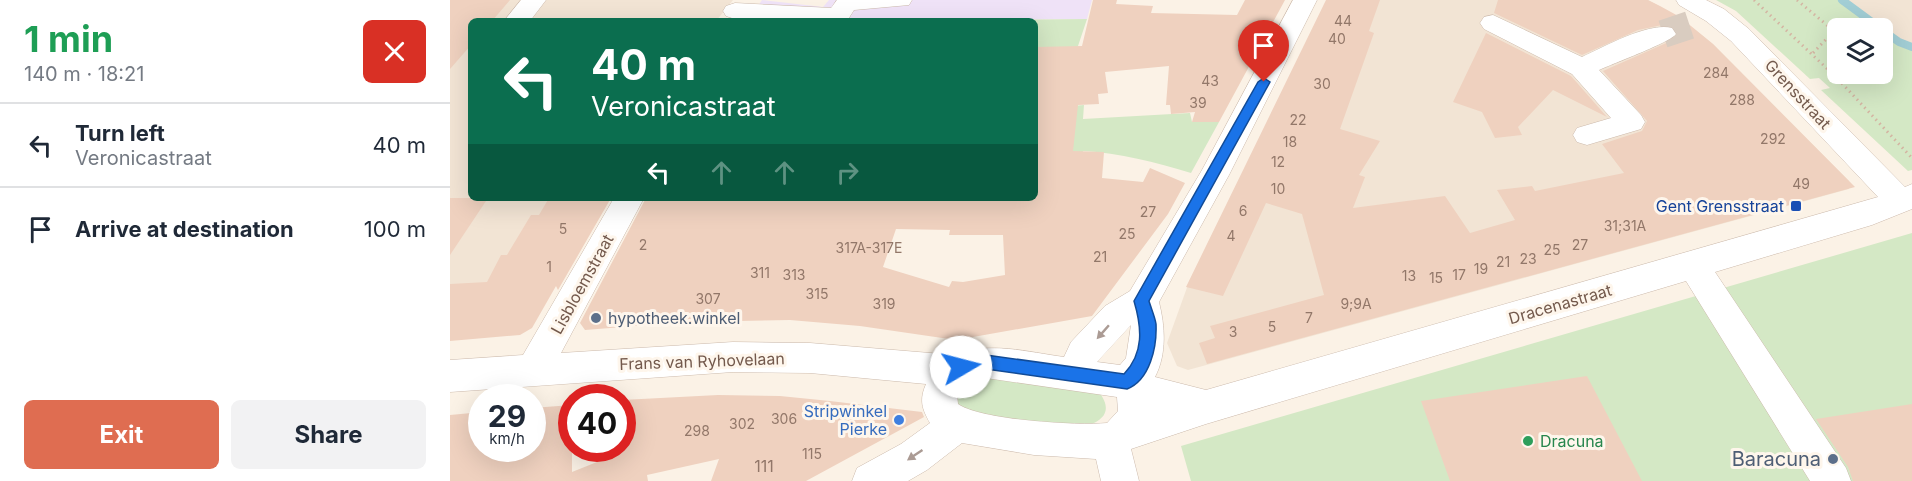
<!DOCTYPE html>
<html lang="en">
<head>
<meta charset="utf-8">
<style>
  :root { --surface:#fff; --page:#f2f2f3; --text:#1f2937; --muted:#747a83; --line:#e0e1e3; --accent:#df6d51 }
  body { margin:0; font-family:Inter,sans-serif; background:var(--page); color:var(--text); height:100vh; display:flex; flex-direction:column; font-size:22px; white-space:nowrap }
  * { box-sizing:border-box; margin:0 }
  p { font-size:20px; color:var(--muted) }
  .icon { flex:none; width:33px; height:33px; fill:none; stroke:currentColor; stroke-width:2; stroke-linecap:round; stroke-linejoin:round }
  .map { position:relative; flex:1; overflow:hidden }
  .panel { display:flex; flex-direction:column; background:var(--surface); width:450px }
  .panel>* { flex:none }
  .top-card { position:absolute; left:18px; top:18px; width:570px; height:183px; border-radius:9px; box-shadow:0 6px 24px #0002; background:#0b6e4f; color:#fff; overflow:hidden }
  .fabs { position:absolute; left:1377px; top:18px; display:grid; gap:12px }
  .fabs a { display:grid; place-items:center; width:66px; height:66px; border-radius:9px; background:var(--surface); box-shadow:0 6px 24px #0002; font-size:30px }
  .speed { position:absolute; left:18px; top:384px; display:flex; gap:12px; font-size:30px; font-weight:700; text-align:center }
  .speed>* { display:grid; place-content:center; width:78px; height:78px; border-radius:50%; background:var(--surface); box-shadow:0 6px 24px #0002; line-height:1 }
  .speed small { font-size:15px; font-weight:400 }
  .speed .limit { border:9px solid #d22; background:#fff; color:#111 }
  .pin { position:absolute; display:grid; place-items:center; width:51px; height:51px; color:#fff; margin:-62px -26px; border-radius:50% 50% 50% 0; rotate:-45deg; box-shadow:0 0 6px #0007 }
  .pin .icon { rotate:45deg }
  .me { position:absolute; width:66px; margin:-33px; rotate:82deg; stroke-linejoin:round; filter:drop-shadow(0 0 4px #0008) }
  .turn { display:flex; align-items:center; gap:21px; height:126px; padding:0 24px; font-size:27px }
  .turn .icon { width:78px; height:78px; stroke-width:2.5 }
  .turn b { display:block; font-size:42px; line-height:51px }
  .lanes { display:flex; align-items:center; height:57px; padding:0 24px; background:#0003; justify-content:center; gap:30px; direction:ltr }
  .lanes .off { opacity:.35 }
  .round { display:grid; place-items:center; flex:none; width:63px; height:63px; border-radius:9px; background:var(--page) }
  .overview { display:flex; align-items:center; justify-content:space-between; height:102px; padding:0 24px }
  h1 { font-size:36px; font-weight:700; line-height:45px; color:#1e9e55 }
  .button { display:flex; gap:12px; margin-top:auto; padding:12px 24px }
  .button a { flex:1; height:69px; border-radius:9px; background:var(--accent); color:#fff; font-size:24px; font-weight:700; line-height:69px; text-align:center }
  .button a+a { background:var(--page); color:var(--text) }
  ul { padding:0; list-style:none }
  li { display:flex; align-items:center; gap:18px; height:84px; padding:0 24px; border-top:2px solid var(--line) }
  li div { flex:1 }
  li b { display:block; font-size:22px }
  li em { font-style:normal }
  main { display:flex; flex:1; min-height:0 }
  .map>svg:first-child { display:block }
  .residential { fill:#f2e4d4 }
  .education { fill:#efe2f7 }
  .green { fill:#d4e8c5 }
  .lines { fill:none; stroke-linecap:round; stroke-linejoin:round }
  .stream { stroke:#a2ced5; stroke-width:8 }
  .building { fill:#efd1bf; fill-rule:evenodd }
  .minor-tunnel { stroke:#d9ccc0; stroke-width:28; stroke-dasharray:28 14; stroke-linecap:butt }
  .minor-casing { stroke:#ccbaac; stroke-width:1 }
  .path { stroke:#d4b4a2; stroke-width:3; stroke-dasharray:1.5 4; stroke-linecap:butt }
  .minor { fill:#fff; fill-rule:evenodd }
  .oneway { fill:#ab9b94 }
  .route { fill:#1a73e8; stroke:#114b97; stroke-width:1.5 }
  .transit-dot { fill:#1a4fb4; stroke:#fef6ec; stroke-width:2 }
  .service-dot { fill:#5c6f8a; stroke:#fef6ec; stroke-width:2 }
  .shop-dot { fill:#3f7fe0; stroke:#fef6ec; stroke-width:2 }
  .leisure-dot { fill:#2e9e5b; stroke:#fef6ec; stroke-width:2 }
  .labels { text-anchor:middle; stroke-width:6; stroke-linejoin:round; paint-order:stroke }
  .number-label { font-size:14px; fill:#927769 }
  .street-label { font-size:16px; fill:#73594c; stroke:#fef6ec }
  .transit-label { font-size:16px; fill:#164399; stroke:#fef6ec; text-anchor:end }
  .service-label { font-size:16px; fill:#4e5e75; stroke:#fef6ec; text-anchor:start }
  .shop-label { font-size:16px; fill:#366cbe; stroke:#fef6ec; text-anchor:end }
  .leisure-label { font-size:16px; fill:#27864d; stroke:#fef6ec; text-anchor:start }
  .near-number-label { font-size:16px; fill:#927769 }
  .near-service-label { font-size:20px; fill:#4e5e75; stroke:#fef6ec; text-anchor:end }
</style>
</head>
<body>
<main>
<section class="panel">
<div class="overview"><div><h1>1 min</h1><p>140 m · 18:21</p></div><a class="round" style="background:#d93025;color:#fff"><svg class="icon" aria-label="close" viewBox="0 0 24 24"><path d="M6 6l12 12M18 6L6 18"/></svg></a></div>
<ul>
<li><svg class="icon" aria-label="left" viewBox="0 0 24 24"><path d="M17 20v-9H6M10 6l-5 5 5 5"/></svg><div><b>Turn left</b><p>Veronicastraat</p></div><em>40 m</em></li>
<li><svg class="icon" aria-label="arrive" viewBox="0 0 24 24"><path d="M6 21V4h12l-3 4 3 4H6"/></svg><div><b>Arrive at destination</b></div><em>100 m</em></li>
</ul>
<div class="button"><a>Exit</a><a>Share</a></div>
</section>
<div class="map">
<svg width="1462" height="481" viewBox="0 0 1462 481">
  <rect width="100%" height="100%" fill="#fbf2e6"/>
  <!-- residential -->
  <g class="residential">
    <path d="M 0,0 L 283,0 L 266,21 L 21,21 L 21,198 L 157,198 L 0,341 Z"/>
    <path d="M 877,0 L 1198,0 L 1229,17 L 1263,44 L 1399,181 L 1399,189 L 738,370 L 727,366 L 717,343 L 739,282 Z"/>
    <path d="M 1392,0 L 1462,0 L 1462,47 L 1449,42 Z"/>
  </g>
  <!-- education -->
  <path class="education" d="M 312,0 L 373,7 L 379,0 L 642,0 L 637,19 L 298,21 Z"/>
  <!-- green -->
  <g class="green">
    <path d="M 1266,0 L 1392,0 L 1430,28 L 1388,28 L 1388,74 L 1432,74 L 1433,30 L 1449,42 L 1462,47 L 1462,170 L 1458,171 L 1371,90 L 1380,88 L 1369,78 L 1360,79 L 1286,11 Z"/>
    <path d="M 637,19 L 626,52 L 622,106 L 634,105 L 633,119 L 740,113 L 742,122 L 769,122 L 741,173 C 705,162 670,153 633,151 L 632,160 L 585,160 L 585,21 L 441,21 Z"/>
    <path d="M 1462,233 L 1462,481 L 741,481 L 731,446 Z"/>
    <path d="M 522,375 L 648,391 C 666,413 650,423 629,428 L 521,413 L 508,406 L 506,388 Z"/>
  </g>
  <g class="lines">
    <!-- stream -->
    <g class="stream">
      <path d="M 1392,0 L 1430,28"/>
      <path d="M 1432,30 L 1449,42 L 1462,47"/>
    </g>
  </g>
  <!-- building -->
  <g class="building">
    <path d="M 0,0 L 60,0 L 42,21 L 21,21 L 21,45 L 0,69 Z"/>
    <path d="M 643,0 L 667,0 L 666,4 L 703,6 L 701,13 L 787,15 L 795,0 L 835,0 L 769,122 L 742,122 L 745,112 L 721,114 L 720,105 L 716,105 L 719,66 L 655,72 L 658,93 L 648,94 L 649,104 L 628,105 L 623,151 L 654,152 L 652,178 L 693,182 L 700,168 L 735,183 L 718,214 L 642,316 L 506,340 L 410,326 L 340,320 L 236,322 L 135,330 L 130,323 L 196,198 L 585,198 L 585,47 L 632,46 ZM 446,229 L 500,230 L 499,235 L 553,235 L 555,275 L 513,282 L 502,281 L 499,287 L 433,267 Z"/>
    <path d="M 876,0 L 930,0 L 919,31 L 924,33 L 890,129 L 930,141 L 909,175 L 915,177 L 903,208 L 995,196 L 1020,233 L 1065,220 L 1047,190 L 1082,186 L 1085,191 L 1174,173 L 1152,144 L 1192,131 L 1197,121 L 1153,71 L 1223,40 L 1228,34 L 1224,27 L 1212,25 L 1188,30 L 1132,55 L 1044,13 L 1048,0 L 1198,0 L 1210,6 L 1230,17 L 1263,44 L 1405,187 L 757,364 L 749,343 L 765,338 L 760,326 L 874,295 L 852,214 L 816,203 L 773,296 L 736,287 Z"/>
    <path d="M 1036,33 L 1121,76 L 1157,117 L 1103,90 L 1068,127 L 1072,135 L 1045,138 L 1032,112 L 1003,102 Z"/>
    <path d="M 0,198 L 38,198 L 0,255 Z"/>
    <path d="M 99,198 L 161,198 L 108,290 L 106,286 L 82,328 L 70,335 L 0,341 L 0,284 L 37,282 L 51,255 L 57,255 L 81,215 L 89,215 Z"/>
    <path d="M 1137,376 L 1192,481 L 1000,481 L 971,401 Z"/>
    <path d="M 268,395 L 330,396 L 380,401 L 472,412 L 474,417 L 356,481 L 261,481 L 269,459 L 197,475 L 198,481 L 0,481 L 0,415 L 32,412 L 32,448 L 82,448 L 82,408 L 122,405 L 122,472 L 172,452 L 172,400 Z"/>
    <path d="M 1462,404 L 1462,481 L 1403,481 L 1398,467 L 1366,419 Z"/>
  </g>
  <g class="lines">
    <!-- minor-tunnel -->
    <path class="minor-tunnel" d="M 1213,34 L 1240,25"/>
    <defs>
      <g id="minor">
        <path d="M 71,0 L 96,0 L 80,21 L 54,21 Z"/>
        <path d="M 387,0 L 462,0 L 459,5 L 404,10 L 397,21 L 285,19 L 276,16 L 273,11 L 276,6 L 285,3 L 381,8 Z"/>
        <path d="M 843,0 L 867,0 L 779,175 L 709,302 C 715,326 717,354 705,377 L 756,390 L 1428,197 L 1281,41 L 1256,21 L 1229,5 L 1226,0 L 1256,0 L 1274,9 L 1299,29 L 1455,187 L 1462,184 L 1462,209 L 1422,225 L 1265,272 L 1396,468 L 1401,481 L 1360,481 L 1236,281 L 756,424 L 681,449 L 689,481 L 651,481 L 646,459 L 584,455 L 512,443 L 477,470 L 458,481 L 402,481 L 407,468 L 451,444 L 480,423 C 472,409 469,400 476,384 L 360,373 L 283,372 L 0,392 L 0,360 L 73,355 L 164,198 L 194,198 L 111,353 L 283,342 L 360,343 L 504,355 C 540,341 577,352 614,357 L 621,342 L 655,306 L 680,291 L 752,170 ZM 681,325 L 676,358 L 670,365 L 647,362 ZM 536,378 L 667,397 L 668,411 L 657,423 C 628,426 530,420 508,404 L 507,395 C 515,384 523,379 536,378 Z"/>
        <path d="M 1043,15 L 1132,57 C 1154,47 1198,22 1222,28 L 1226,34 C 1221,42 1162,64 1149,70 L 1191,115 L 1195,122 L 1191,129 L 1137,145 L 1127,142 L 1123,135 L 1127,128 L 1161,118 L 1122,74 L 1034,29 L 1030,23 L 1034,17 Z"/>
      </g>
    </defs>
    <!-- minor casing -->
    <use href="#minor" class="minor-casing"/>
    <!-- path -->
    <g class="path">
      <path d="M 1304,0 L 1386,77 L 1462,158"/>
      <path d="M 1347,0 L 1384,31 L 1362,54"/>
    </g>
    <!-- minor -->
    <use href="#minor" class="minor"/>
  </g>
  <!-- one-way arrows -->
  <defs><path id="oneway-solid" d="M-6-.8H1V-3.2L6.5 0L1 3.2V.8H-6Z" transform="scale(1.5)"/></defs>
  <g class="oneway">
    <use href="#oneway-solid" transform="translate(653 332) rotate(131)"/>
    <use href="#oneway-solid" transform="translate(465 455) rotate(146)"/>
  </g>
  <!-- route -->
  <path class="route" d="M 814,78 L 820,82 L 699,301 C 701,308 705,317 706,324 C 707,347 700,380 677,389 L 536,369 L 511,373 L 506,371 L 504,367 L 506,362 L 536,355 L 674,374 C 694,353 692,328 684,301 L 808,82 Z"/>
  <!-- markers -->
  <rect class="transit-dot" x="1340" y="200" width="12" height="12" rx="3"/>
  <g class="service-dot">
    <circle cx="146" cy="318" r="6"/>
    <circle cx="1383" cy="459" r="6"/>
  </g>
  <circle class="shop-dot" cx="449" cy="420" r="6"/>
  <circle class="leisure-dot" cx="1078" cy="441" r="6"/>
  <g class="labels">
    <!-- number labels -->
    <g class="number-label">
      <text x="893" y="26">44</text>
      <text x="887" y="44">40</text>
      <text x="1266" y="78">284</text>
      <text x="760" y="86">43</text>
      <text x="872" y="89">30</text>
      <text x="1292" y="105">288</text>
      <text x="748" y="108">39</text>
      <text x="848" y="125">22</text>
      <text x="1323" y="144">292</text>
      <text x="840" y="147">18</text>
      <text x="828" y="167">12</text>
      <text x="1351" y="189">49</text>
      <text x="828" y="194">10</text>
      <text x="793" y="216">6</text>
      <text x="698" y="217">27</text>
      <text x="1175" y="231">31;31A</text>
      <text x="113" y="234">5</text>
      <text x="677" y="239">25</text>
      <text x="781" y="241">4</text>
      <text x="193" y="250">2</text>
      <text x="1130" y="250">27</text>
      <text x="419" y="253">317A-317E</text>
      <text x="1102" y="255">25</text>
      <text x="650" y="262">21</text>
      <text x="1078" y="264">23</text>
      <text x="1053" y="267">21</text>
      <text x="99" y="272">1</text>
      <text x="1031" y="274">19</text>
      <text x="310" y="278">311</text>
      <text x="344" y="280">313</text>
      <text x="1009" y="280">17</text>
      <text x="959" y="281">13</text>
      <text x="986" y="283">15</text>
      <text x="367" y="299">315</text>
      <text x="258" y="304">307</text>
      <text x="434" y="309">319</text>
      <text x="906" y="309">9;9A</text>
      <text x="859" y="323">7</text>
      <text x="822" y="332">5</text>
      <text x="783" y="337">3</text>
      <text x="334" y="424">306</text>
      <text x="292" y="429">302</text>
      <text x="247" y="436">298</text>
      <text x="362" y="459">115</text>
    </g>
    <!-- street labels -->
    <g class="street-label">
      <text transform="translate(1348 94) rotate(47)" y="6">Grensstraat</text>
      <text transform="translate(132 284) rotate(-61)" y="6">Lisbloemstraat</text>
      <text transform="translate(1110 304) rotate(-16)" y="6">Dracenastraat</text>
      <text transform="translate(252 361) rotate(-2)" y="6">Frans van Ryhovelaan</text>
    </g>
    <!-- transit labels -->
    <g class="transit-label">
      <text x="1334" y="212">Gent Grensstraat</text>
    </g>
    <!-- service labels -->
    <g class="service-label">
      <text x="158" y="324">hypotheek.winkel</text>
    </g>
    <!-- shop labels -->
    <g class="shop-label">
      <text x="437" y="417">Stripwinkel<tspan x="437" dy="18">Pierke</tspan></text>
    </g>
    <!-- leisure labels -->
    <g class="leisure-label">
      <text x="1090" y="447">Dracuna</text>
    </g>
    <!-- near-number labels -->
    <g class="near-number-label">
      <text x="314" y="472">111</text>
    </g>
    <!-- near-service labels -->
    <g class="near-service-label">
      <text x="1371" y="466">Baracuna</text>
    </g>
  </g>
</svg>
<div class="fabs">
<a><svg class="icon" aria-label="layers" viewBox="0 0 24 24"><path d="M12 4l9 5-9 5-9-5zM3 14l9 5 9-5"/></svg></a>
</div>
<div class="speed"><div>29<small>km/h</small></div><div class="limit">40</div></div>
<div class="pin" style="left:814px;top:82px;background:#d93025"><svg class="icon" aria-label="arrive" viewBox="0 0 24 24"><path d="M6 21V4h12l-3 4 3 4H6"/></svg></div>
<svg class="me" style="left:511px;top:367px" viewBox="-20 -20 40 40"><circle r="19" fill="#fff"/><path d="M0-13L10 11 0 6-10 11z" fill="#1a73e8"/></svg>
<div class="top-card">
<div class="turn"><svg class="icon" aria-label="left" viewBox="0 0 24 24"><path d="M17 20v-9H6M10 6l-5 5 5 5"/></svg><div><b>40 m</b>Veronicastraat</div></div>
<div class="lanes"><svg class="icon" aria-label="left" viewBox="0 0 24 24"><path d="M17 20v-9H6M10 6l-5 5 5 5"/></svg><svg class="icon off" aria-label="ahead" viewBox="0 0 24 24"><path d="M12 20V5M6 11l6-6 6 6"/></svg><svg class="icon off" aria-label="ahead" viewBox="0 0 24 24"><path d="M12 20V5M6 11l6-6 6 6"/></svg><svg class="icon off" aria-label="right" viewBox="0 0 24 24"><path d="M7 20v-9h11M14 6l5 5-5 5"/></svg></div>
</div>
</div>
</main>
</body>
</html>
